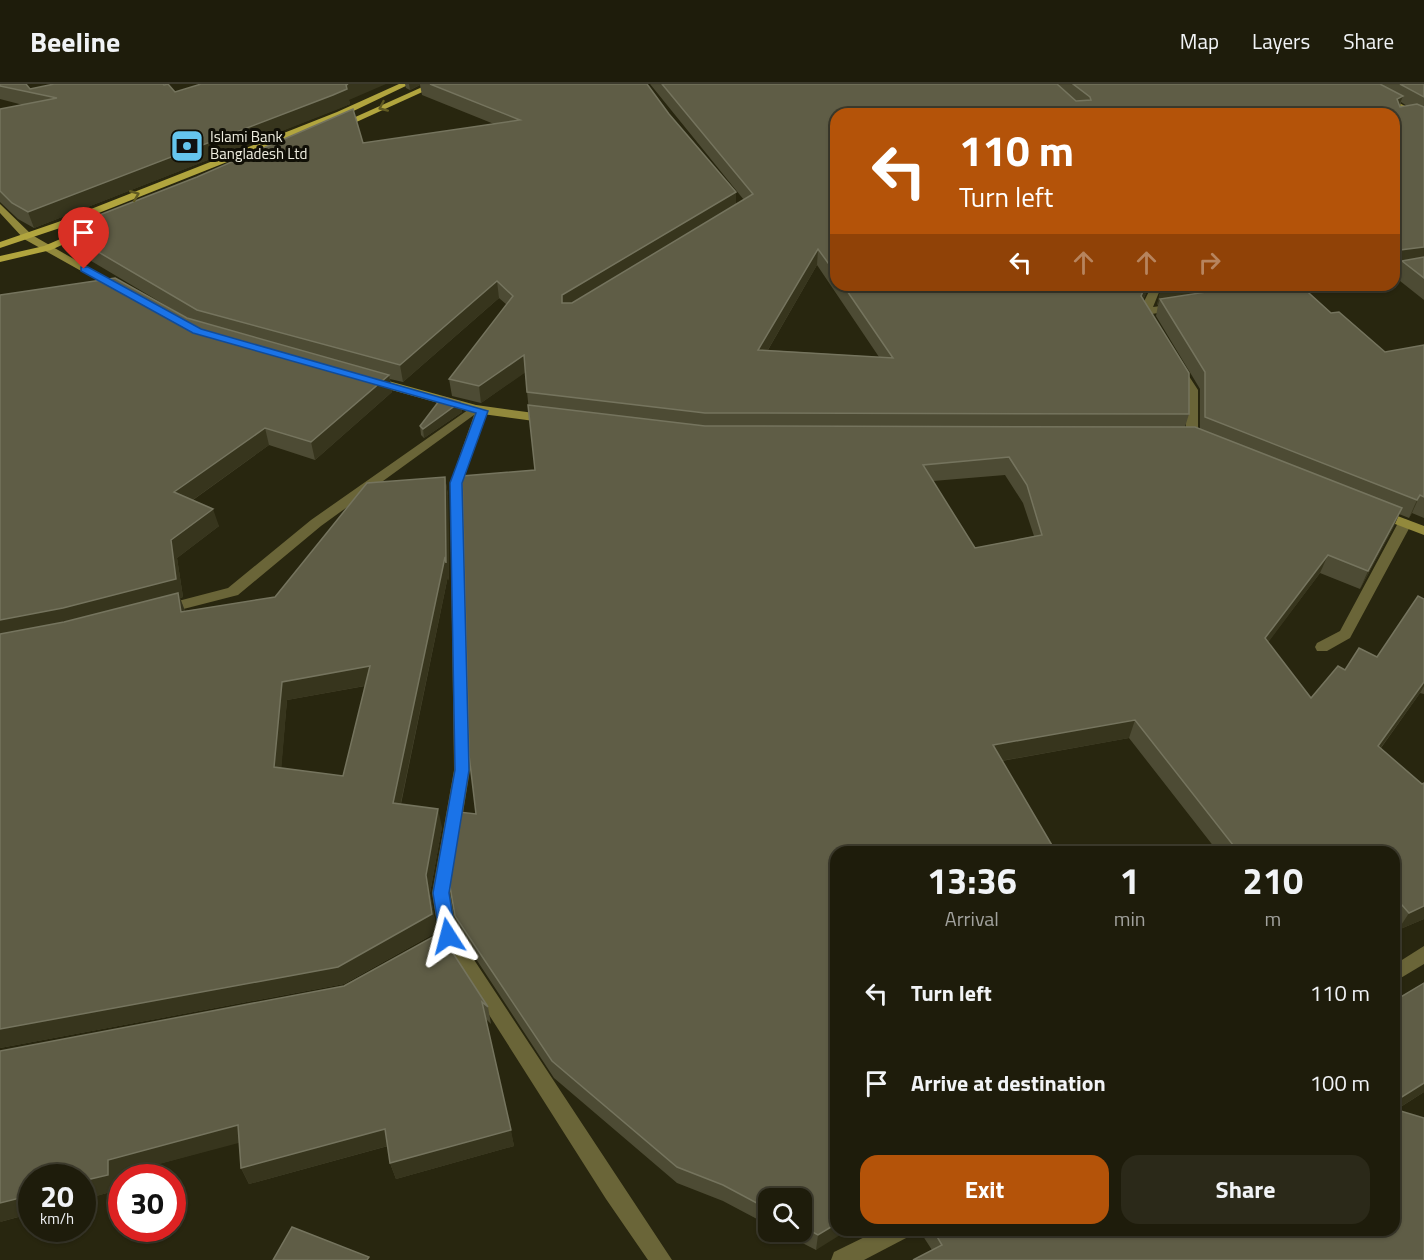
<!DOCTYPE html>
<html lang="en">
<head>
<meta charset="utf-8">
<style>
  :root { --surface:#1e1c0b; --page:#2b2919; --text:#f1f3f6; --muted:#a1a19d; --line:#3c3a2c; --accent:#b45309 }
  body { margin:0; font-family:"Titillium Web",sans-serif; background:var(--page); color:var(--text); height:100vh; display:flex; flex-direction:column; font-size:22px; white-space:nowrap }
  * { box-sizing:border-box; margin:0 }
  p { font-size:20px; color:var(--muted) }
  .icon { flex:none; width:33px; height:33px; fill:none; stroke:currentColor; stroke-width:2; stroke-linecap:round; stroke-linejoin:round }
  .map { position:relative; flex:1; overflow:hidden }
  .sheet { position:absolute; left:830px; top:762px; width:570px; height:390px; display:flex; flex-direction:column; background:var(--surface); border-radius:18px; box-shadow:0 2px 4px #0004,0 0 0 2px var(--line) }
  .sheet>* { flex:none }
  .hud { position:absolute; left:830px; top:24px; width:570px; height:183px; border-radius:18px; box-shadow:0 2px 4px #0004,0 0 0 2px var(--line); background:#b45309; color:#fff; overflow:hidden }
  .fabs { position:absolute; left:758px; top:1104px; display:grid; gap:12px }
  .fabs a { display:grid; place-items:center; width:54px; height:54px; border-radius:12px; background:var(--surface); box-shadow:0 2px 4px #0004,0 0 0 2px var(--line); font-size:30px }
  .speed { position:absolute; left:18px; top:1080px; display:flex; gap:12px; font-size:30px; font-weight:700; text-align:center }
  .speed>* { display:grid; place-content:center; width:78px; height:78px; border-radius:50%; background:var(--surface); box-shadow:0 2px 4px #0004,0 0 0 2px var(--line); line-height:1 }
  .speed small { font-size:15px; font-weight:400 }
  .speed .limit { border:9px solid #d22; background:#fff; color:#111 }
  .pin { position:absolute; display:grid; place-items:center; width:51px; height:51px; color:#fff; margin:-62px -26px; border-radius:50% 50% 50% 0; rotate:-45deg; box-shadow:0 0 6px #0007 }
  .pin .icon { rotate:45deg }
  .me { position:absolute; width:66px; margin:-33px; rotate:351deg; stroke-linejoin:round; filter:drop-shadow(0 0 4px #0008) }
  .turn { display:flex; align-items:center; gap:21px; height:126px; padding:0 30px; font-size:27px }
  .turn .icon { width:78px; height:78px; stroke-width:2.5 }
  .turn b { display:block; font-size:42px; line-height:51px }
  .lanes { display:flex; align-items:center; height:57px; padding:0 30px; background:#0003; justify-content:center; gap:30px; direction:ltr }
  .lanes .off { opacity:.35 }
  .eta { display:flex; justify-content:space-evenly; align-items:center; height:102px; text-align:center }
  .eta b { font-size:36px; font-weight:700; line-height:42px }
  .primary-button { display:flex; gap:12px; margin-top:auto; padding:12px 30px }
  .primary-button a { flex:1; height:69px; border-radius:18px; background:var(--accent); color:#fff; font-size:24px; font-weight:700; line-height:69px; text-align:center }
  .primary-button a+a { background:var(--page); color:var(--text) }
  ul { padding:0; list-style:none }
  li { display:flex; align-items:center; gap:18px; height:90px; padding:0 30px }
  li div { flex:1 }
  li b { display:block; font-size:22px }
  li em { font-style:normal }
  header { display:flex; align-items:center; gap:36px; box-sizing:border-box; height:84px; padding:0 30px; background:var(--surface); border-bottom:2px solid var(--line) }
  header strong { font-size:28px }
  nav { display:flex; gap:33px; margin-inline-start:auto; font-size:21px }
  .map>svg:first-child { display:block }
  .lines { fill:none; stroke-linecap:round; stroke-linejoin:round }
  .street { fill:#6a6538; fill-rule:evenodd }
  .secondary { fill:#92893c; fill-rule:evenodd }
  .primary { fill:#b1a53e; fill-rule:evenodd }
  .wall { fill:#4d4b34; fill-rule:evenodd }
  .shaded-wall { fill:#37351d }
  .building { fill:#5f5d46; stroke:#75745e; stroke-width:1.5; fill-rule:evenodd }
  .oneway { stroke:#605a22 }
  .route { fill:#1a73e8; stroke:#114b97; stroke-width:1.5 }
  .labels { text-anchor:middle; stroke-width:6; stroke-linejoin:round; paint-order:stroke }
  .far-poi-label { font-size:15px; fill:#efeee0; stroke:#100f06; text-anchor:start }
</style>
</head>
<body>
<header>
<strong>Beeline</strong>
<nav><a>Map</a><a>Layers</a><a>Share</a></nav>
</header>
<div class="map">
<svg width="1424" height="1176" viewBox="0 0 1424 1176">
  <rect width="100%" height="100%" fill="#28260f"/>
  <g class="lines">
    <!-- street -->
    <g class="street">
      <path d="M 1424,180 L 1424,186 L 1394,191 L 1394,185 Z"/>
      <path d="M 1152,201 L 1162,201 L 1153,223 L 1177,220 L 1181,221 L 1181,225 L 1152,230 L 1152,236 L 1144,236 L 1139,228 Z"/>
      <path d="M 1301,201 L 1327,201 L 1322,204 L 1284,210 L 1279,207 Z"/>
      <path d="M 1179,281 L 1183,283 L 1198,306 L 1198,354 L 1192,358 L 1186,354 L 1186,306 L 1173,285 Z"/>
      <path d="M 475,321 L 488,327 L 462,399 L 470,686 L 450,809 L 457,850 L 672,1176 L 648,1176 L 606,1115 L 439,852 L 432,809 L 454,686 L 450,399 L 474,331 L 321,442 L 238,511 L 164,530 L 157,525 L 159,522 L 228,504 L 311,436 Z"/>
      <path d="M 1405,435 L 1412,439 L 1350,554 L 1327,567 L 1317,567 L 1315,563 L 1317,559 L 1340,547 L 1398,439 Z"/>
      <path d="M 1424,862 L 1424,880 L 1394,898 L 1394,881 Z"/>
      <path d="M 879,1146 L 911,1146 L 908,1153 L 864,1176 L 831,1176 L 834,1168 Z"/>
    </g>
    <!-- secondary -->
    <g class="secondary">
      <path d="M 1352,0 L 1363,0 L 1424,32 L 1424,39 Z"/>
      <path d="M 0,120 L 32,151 L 126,205 L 117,207 L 24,155 L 0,129 Z"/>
      <path d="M 374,293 L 476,321 L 549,331 L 555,335 L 549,339 L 475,329 L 370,300 L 368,297 Z"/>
      <path d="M 1379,425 L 1424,442 L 1424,451 L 1374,432 L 1372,429 L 1374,426 Z"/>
    </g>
    <!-- primary -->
    <g class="primary">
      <path d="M 399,0 L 410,0 L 343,32 L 66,142 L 0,164 L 0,158 L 58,138 L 337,28 Z"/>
      <path d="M 429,0 L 440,0 L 341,45 L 333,43 Z"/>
      <path d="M 79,147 L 88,149 L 51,166 L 0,178 L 0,172 L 44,162 Z"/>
    </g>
  </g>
  <!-- wall -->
  <g class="wall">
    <path d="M 0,0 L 30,5 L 175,8 L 349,16 L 350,20 L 34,144 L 18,135 L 0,118 L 0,25 L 23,21 L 0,15 Z"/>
    <path d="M 405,0 L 647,0 L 736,121 L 744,116 L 650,0 L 1424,0 L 1424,216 L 1395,193 L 1400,182 L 1395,183 L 1394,186 L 1394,30 L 836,30 L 836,201 L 1150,201 L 1143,216 L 1189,330 L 1185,343 L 1200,345 L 1200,305 L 1156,232 L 1158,221 L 1157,221 L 1162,201 L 1331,229 L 1385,268 L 1424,261 L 1424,434 L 1412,429 L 1409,434 L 1399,430 L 1394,442 L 1360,505 L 1320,489 L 1268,558 L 1311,614 L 1345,586 L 1377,573 L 1424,515 L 1424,610 L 1420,609 L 1381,664 L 1424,835 L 1398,846 L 1394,841 L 1394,768 L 1218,768 L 1129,654 L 1002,677 L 836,1146 L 816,1166 L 781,1148 L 801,1148 L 801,1114 L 768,1114 L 768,1141 L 723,1117 L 677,1099 L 554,994 L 459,849 L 455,832 L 476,730 L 535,386 L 525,288 L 481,319 L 452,312 L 449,295 L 507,221 L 499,214 L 403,298 L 390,295 L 392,308 L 315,376 L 269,361 L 193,416 L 219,442 L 177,474 L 183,513 L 180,514 L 185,527 L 275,513 L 445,393 L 448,411 L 449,497 L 448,492 L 401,720 L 442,743 L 430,809 L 437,848 L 344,900 L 0,964 L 0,211 L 187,234 L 66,162 L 61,146 L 363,59 L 494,40 L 422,11 L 420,1 L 410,6 L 406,4 ZM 1401,18 L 1407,22 L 1400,23 ZM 817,181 L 879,273 L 768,266 ZM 1005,391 L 1023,419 L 1034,452 L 975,464 L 933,397 ZM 365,602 L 343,692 L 281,684 L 287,616 Z"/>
    <path d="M 460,318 L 462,328 L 424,354 L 421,351 L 420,342 Z"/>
    <path d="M 440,849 L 488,923 L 491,940 L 486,935 L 514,1062 L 396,1095 L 390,1079 L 388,1062 L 249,1100 L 241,1084 L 239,1058 L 118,1091 L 118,1106 L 0,1138 L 344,902 Z"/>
    <path d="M 1424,899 L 1424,1008 L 1396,1026 L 1424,1034 L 1424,1176 L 913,1176 L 932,1166 L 919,1146 L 1394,1146 L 1394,917 Z"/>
  </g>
  <!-- shaded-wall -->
  <g class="shaded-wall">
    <path d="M 348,0 L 386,0 L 349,16 L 350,20 L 336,26 L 34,144 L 28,128 Z"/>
    <path d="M 409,0 L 420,0 L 420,1 L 410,6 Z"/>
    <path d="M 1403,12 L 1397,27 L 1397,15 Z"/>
    <path d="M 736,108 L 736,124 L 563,236 L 562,211 Z"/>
    <path d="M 1424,163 L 1424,178 L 1402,177 L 1400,182 L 1395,183 L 1400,166 Z"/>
    <path d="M 818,165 L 817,181 L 758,283 L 758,266 Z"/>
    <path d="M 497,197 L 499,214 L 403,298 L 400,281 Z"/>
    <path d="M 1146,201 L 1150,201 L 1137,229 L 1141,212 Z"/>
    <path d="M 1183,201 L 1278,201 L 1160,215 L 1158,221 L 1157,221 L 1161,204 Z"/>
    <path d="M 524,271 L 526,288 L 481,319 L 479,302 Z"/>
    <path d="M 389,291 L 392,308 L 315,376 L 311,358 Z"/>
    <path d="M 460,318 L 462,328 L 424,354 L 423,345 Z"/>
    <path d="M 265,344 L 269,361 L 180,425 L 174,408 Z"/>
    <path d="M 445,393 L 448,411 L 449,497 L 448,492 L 397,737 L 393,719 Z"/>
    <path d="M 1420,411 L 1412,429 L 1409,434 L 1417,416 Z"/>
    <path d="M 1402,424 L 1394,442 L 1360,505 L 1368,487 Z"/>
    <path d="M 213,425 L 219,442 L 177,474 L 183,513 L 180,514 L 185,527 L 0,556 L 0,536 L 171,456 Z"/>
    <path d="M 1328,471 L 1320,489 L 1258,572 L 1265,554 Z"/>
    <path d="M 370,582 L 375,600 L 287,616 L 280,701 L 274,683 L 282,598 Z"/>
    <path d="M 1424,598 L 1424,602 L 1420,609 L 1369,680 L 1378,662 Z"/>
    <path d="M 1135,636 L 1129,654 L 989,679 L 993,661 Z"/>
    <path d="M 438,725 L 442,743 L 430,809 L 437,848 L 344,900 L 0,964 L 0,945 L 426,791 Z"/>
    <path d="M 1424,822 L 1424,835 L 1398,846 L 1409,829 Z"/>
    <path d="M 1424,999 L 1424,1008 L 1394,1027 L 1394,1018 Z"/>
    <path d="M 238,1041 L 246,1057 L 118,1091 L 118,1106 L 82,1116 L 82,1097 L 108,1076 Z"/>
    <path d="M 385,1045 L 391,1061 L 249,1100 L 241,1084 Z"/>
    <path d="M 511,1046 L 514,1062 L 396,1095 L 390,1079 Z"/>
    <path d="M 32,1111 L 32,1129 L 0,1138 L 0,1119 Z"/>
    <path d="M 836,1140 L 836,1146 L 848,1146 L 816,1166 L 818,1151 Z"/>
  </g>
  <!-- building -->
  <g class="building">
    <path d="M 0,0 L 26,0 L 30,5 L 54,0 L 163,0 L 164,1 L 168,0 L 175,8 L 201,0 L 348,0 L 346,1 L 347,5 L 333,11 L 28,128 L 12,119 L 0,107 L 0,25 L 57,14 L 0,2 Z"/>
    <path d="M 430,0 L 647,0 L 669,30 L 736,108 L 562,211 L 562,219 L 572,219 L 753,110 L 662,0 L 1057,0 L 1076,17 L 1091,16 L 1090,13 L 1073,0 L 1380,0 L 1403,12 L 1397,15 L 1400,23 L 1417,20 L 1424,23 L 1424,163 L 1400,166 L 1398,174 L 1394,170 L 1394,30 L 836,30 L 836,190 L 818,165 L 758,266 L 893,274 L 843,201 L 1146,201 L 1141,212 L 1189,289 L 1189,330 L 705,329 L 527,308 L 524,271 L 479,302 L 449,295 L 513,212 L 497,197 L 400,281 L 197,226 L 61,146 L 197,93 L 353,25 L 363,59 L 520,36 Z"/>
    <path d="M 1400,0 L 1424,0 L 1424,13 Z"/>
    <path d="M 1424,173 L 1424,194 L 1402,177 Z"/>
    <path d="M 115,194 L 187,234 L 389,291 L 311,358 L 265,344 L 174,408 L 213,425 L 171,456 L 176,495 L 63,524 L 0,536 L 0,211 Z"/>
    <path d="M 1162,201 L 1183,201 L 1161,204 Z"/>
    <path d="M 1252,201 L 1300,201 L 1331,229 L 1339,228 L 1385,268 L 1424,261 L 1424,413 L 1420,411 L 1417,416 L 1205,333 L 1205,288 L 1160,215 Z"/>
    <path d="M 442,313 L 460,318 L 423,345 L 420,342 Z"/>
    <path d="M 528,321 L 705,342 L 1195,343 L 1402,424 L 1368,487 L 1328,471 L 1265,554 L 1311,614 L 1338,582 L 1345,586 L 1359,564 L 1377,573 L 1418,512 L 1424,515 L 1424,598 L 1378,662 L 1422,700 L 1424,699 L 1424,822 L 1409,829 L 1394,812 L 1394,768 L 1229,768 L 1237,766 L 1135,636 L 993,661 L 1056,768 L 836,768 L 836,1140 L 818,1151 L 801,1142 L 801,1114 L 768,1114 L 768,1125 L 723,1101 L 677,1083 L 552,977 L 455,832 L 448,791 L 459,728 L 476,730 L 469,671 L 462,392 L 535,386 ZM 1009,373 L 1027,401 L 1042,451 L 975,464 L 923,381 Z"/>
    <path d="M 445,393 L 446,479 L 445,473 L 393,719 L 438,725 L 426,791 L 432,830 L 338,883 L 0,945 L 0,550 L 64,538 L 178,509 L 181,528 L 275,513 L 367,399 ZM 370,582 L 343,692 L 274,683 L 282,598 Z"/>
    <path d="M 440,849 L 488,923 L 482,918 L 511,1046 L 390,1079 L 385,1045 L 241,1084 L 238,1041 L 108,1076 L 108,1091 L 82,1097 L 82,1094 L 32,1094 L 32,1111 L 0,1119 L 0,967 L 344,902 Z"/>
    <path d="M 1424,899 L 1424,999 L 1394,1018 L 1394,917 Z"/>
    <path d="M 1394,1025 L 1424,1034 L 1424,1176 L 913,1176 L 942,1161 L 933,1146 L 1394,1146 Z"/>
    <path d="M 292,1143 L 369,1173 L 367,1176 L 273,1176 Z"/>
  </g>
  <!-- one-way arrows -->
  <defs><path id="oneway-chevron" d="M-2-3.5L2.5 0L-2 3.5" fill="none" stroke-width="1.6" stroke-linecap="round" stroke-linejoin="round" transform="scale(1.5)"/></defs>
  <g class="oneway">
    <use href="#oneway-chevron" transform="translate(383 23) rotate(156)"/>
    <use href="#oneway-chevron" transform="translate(135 111) rotate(-22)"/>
  </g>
  <!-- route -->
  <path class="route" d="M 81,183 L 88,183 L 201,245 L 488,327 L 462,399 L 469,686 L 449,809 L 456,852 L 454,856 L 442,856 L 440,852 L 433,809 L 455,686 L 450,399 L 476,329 L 193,249 L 81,187 Z"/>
  <!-- icons -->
  <defs>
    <symbol id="bank-square" viewBox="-11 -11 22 22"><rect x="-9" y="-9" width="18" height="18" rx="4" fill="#65c5ee" stroke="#100f06"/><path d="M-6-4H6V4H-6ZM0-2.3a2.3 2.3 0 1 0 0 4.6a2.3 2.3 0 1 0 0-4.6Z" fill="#111"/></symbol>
  </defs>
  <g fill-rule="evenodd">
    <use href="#bank-square" x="168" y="43" width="38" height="38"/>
  </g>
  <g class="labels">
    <!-- far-poi labels -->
    <g class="far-poi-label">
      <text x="210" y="58">Islami Bank<tspan x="210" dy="17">Bangladesh Ltd</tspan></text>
    </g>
  </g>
</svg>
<div class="fabs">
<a><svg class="icon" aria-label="search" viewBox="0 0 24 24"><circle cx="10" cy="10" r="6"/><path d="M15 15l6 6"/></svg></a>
</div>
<div class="speed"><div>20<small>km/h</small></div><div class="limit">30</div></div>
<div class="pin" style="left:84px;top:185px;background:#d93025"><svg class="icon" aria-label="arrive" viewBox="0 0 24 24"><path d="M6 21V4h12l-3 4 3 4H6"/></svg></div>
<svg class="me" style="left:448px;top:852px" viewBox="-20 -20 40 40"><path d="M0-17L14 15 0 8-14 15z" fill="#1a73e8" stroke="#fff" stroke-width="4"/></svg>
<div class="hud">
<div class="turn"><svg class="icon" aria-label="left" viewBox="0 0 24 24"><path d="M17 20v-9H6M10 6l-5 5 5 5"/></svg><div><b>110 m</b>Turn left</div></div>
<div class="lanes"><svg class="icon" aria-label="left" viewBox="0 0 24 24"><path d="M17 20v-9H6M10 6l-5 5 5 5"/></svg><svg class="icon off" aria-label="ahead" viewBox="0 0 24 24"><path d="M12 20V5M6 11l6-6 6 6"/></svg><svg class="icon off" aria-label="ahead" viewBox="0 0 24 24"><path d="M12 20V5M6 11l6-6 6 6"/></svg><svg class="icon off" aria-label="right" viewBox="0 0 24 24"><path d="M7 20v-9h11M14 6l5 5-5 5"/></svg></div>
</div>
<section class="sheet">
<div class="eta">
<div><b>13:36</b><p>Arrival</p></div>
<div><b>1</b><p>min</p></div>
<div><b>210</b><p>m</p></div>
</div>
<ul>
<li><svg class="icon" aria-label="left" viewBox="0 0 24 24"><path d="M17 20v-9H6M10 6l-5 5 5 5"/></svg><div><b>Turn left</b></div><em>110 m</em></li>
<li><svg class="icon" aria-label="arrive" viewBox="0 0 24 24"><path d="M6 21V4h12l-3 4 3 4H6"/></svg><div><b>Arrive at destination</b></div><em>100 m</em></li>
</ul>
<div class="primary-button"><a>Exit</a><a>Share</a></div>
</section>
</div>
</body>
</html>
